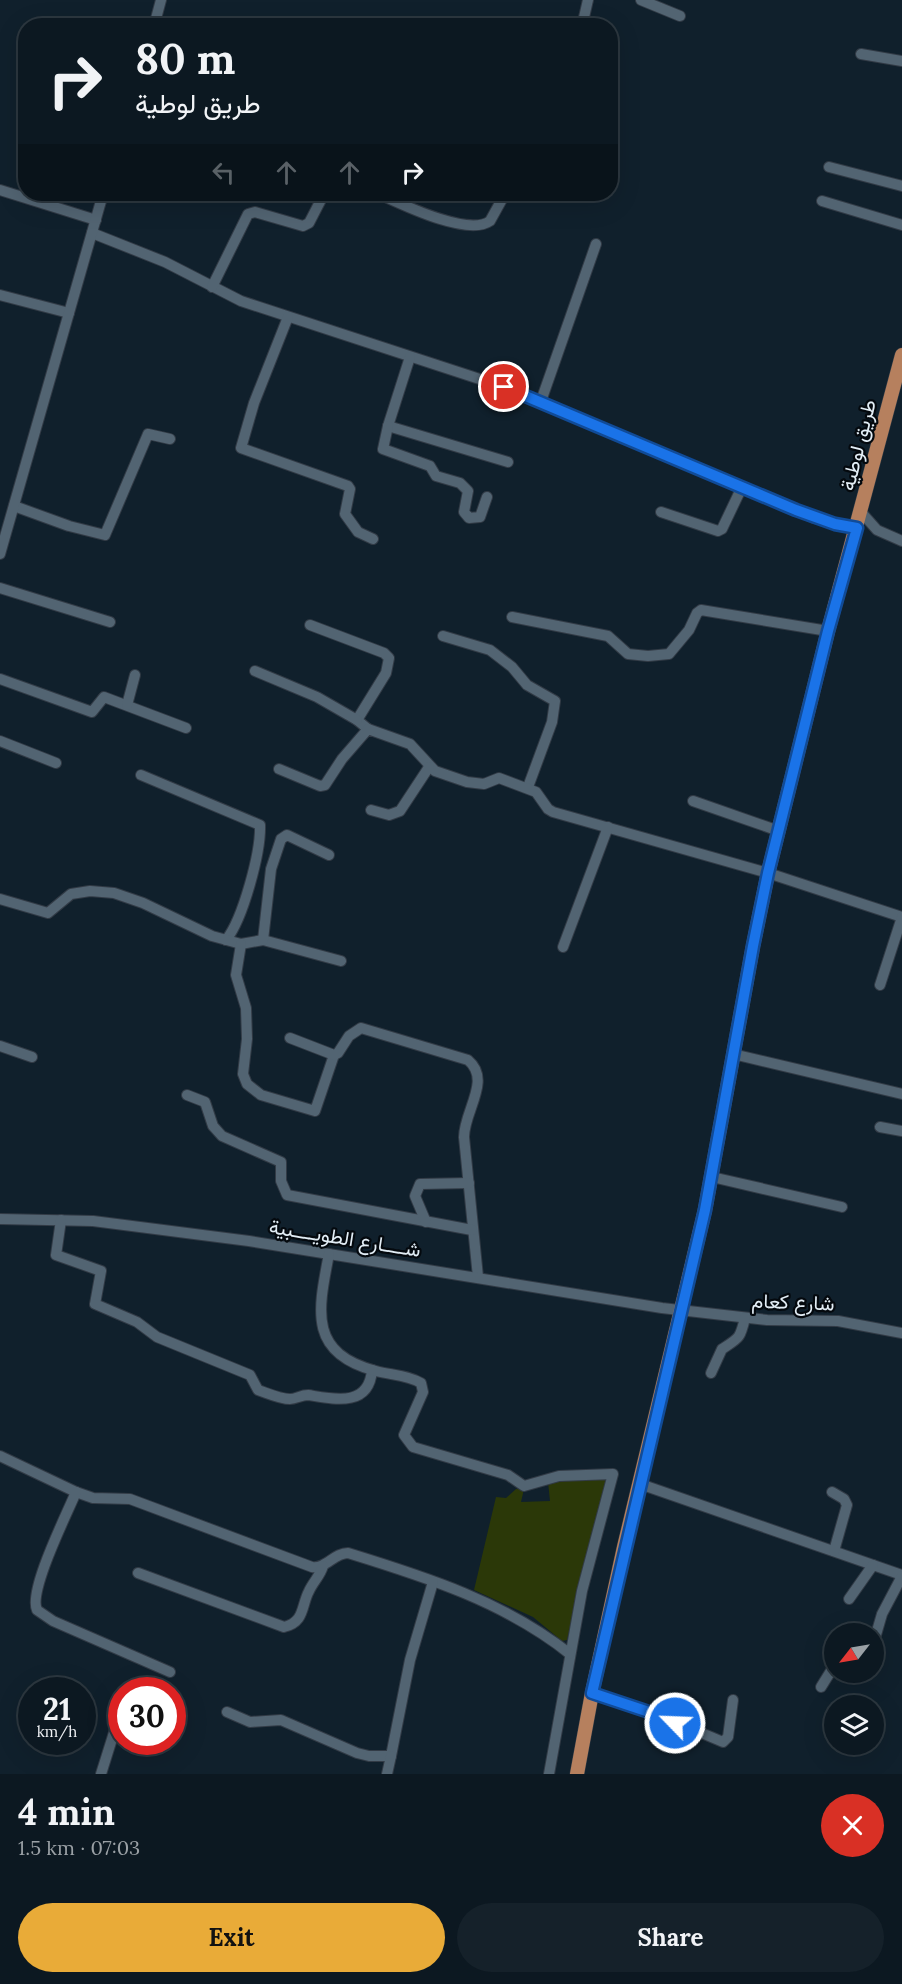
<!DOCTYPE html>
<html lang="en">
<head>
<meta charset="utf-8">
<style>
  :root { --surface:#0c1821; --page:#15212a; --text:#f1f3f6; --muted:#9aa0a5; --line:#2c373f; --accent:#e9ab38 }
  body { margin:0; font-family:Lora,Vazirmatn,serif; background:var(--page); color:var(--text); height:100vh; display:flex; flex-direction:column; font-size:22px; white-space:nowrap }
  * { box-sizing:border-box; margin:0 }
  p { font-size:20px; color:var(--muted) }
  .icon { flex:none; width:33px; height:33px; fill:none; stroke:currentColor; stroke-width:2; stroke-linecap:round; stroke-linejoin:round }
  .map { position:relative; height:1774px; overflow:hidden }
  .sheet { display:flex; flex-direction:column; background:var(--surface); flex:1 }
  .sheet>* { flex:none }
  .banner { position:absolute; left:18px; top:18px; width:600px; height:183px; border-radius:24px; box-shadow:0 6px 24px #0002,0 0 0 2px var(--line); background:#0c1821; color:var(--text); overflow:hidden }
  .needle { width:39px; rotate:239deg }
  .tools { position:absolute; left:824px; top:1623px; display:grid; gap:12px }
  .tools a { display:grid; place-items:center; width:60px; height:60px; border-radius:50%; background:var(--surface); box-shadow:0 6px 24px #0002,0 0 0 2px var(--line); font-size:30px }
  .speed { position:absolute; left:18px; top:1677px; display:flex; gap:12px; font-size:30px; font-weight:700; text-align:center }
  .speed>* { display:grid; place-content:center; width:78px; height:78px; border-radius:50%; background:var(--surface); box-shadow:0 6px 24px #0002,0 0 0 2px var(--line); line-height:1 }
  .speed small { font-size:15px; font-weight:400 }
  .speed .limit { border:9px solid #d22; background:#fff; color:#111 }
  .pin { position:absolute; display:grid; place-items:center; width:51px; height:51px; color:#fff; margin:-26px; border:3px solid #fff; border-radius:50%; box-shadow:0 2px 6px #0007 }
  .me { position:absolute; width:66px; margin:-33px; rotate:294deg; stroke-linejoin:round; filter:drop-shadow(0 0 4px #0008) }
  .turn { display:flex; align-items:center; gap:21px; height:126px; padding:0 18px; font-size:27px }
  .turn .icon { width:78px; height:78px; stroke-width:2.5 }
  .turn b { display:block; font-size:42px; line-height:51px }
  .lanes { display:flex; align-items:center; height:57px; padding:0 18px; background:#0003; justify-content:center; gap:30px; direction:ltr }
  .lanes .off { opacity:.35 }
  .round { display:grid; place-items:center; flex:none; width:63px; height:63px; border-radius:32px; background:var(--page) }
  .overview { display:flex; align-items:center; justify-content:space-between; height:102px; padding:0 18px }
  h1 { font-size:36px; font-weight:800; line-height:45px }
  .primary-button { display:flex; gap:12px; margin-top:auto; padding:12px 18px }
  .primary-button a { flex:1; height:69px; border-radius:36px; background:var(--accent); color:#111; font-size:24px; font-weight:800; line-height:69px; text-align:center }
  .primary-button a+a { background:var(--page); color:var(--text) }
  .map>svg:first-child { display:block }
  .green { fill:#2b3808 }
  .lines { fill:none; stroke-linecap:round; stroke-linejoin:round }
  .minor-casing { stroke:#323b46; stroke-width:12 }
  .major-casing { stroke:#323b46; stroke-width:15 }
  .minor { stroke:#526472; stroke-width:10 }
  .major { stroke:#b6805e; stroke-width:14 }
  .route-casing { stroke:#114b97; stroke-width:15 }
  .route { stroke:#1a73e8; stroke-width:10 }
  .labels { text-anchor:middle; stroke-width:4.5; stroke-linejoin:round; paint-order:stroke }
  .street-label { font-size:20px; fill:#e3eef6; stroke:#04090e }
</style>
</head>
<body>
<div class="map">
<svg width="902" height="1774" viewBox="0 0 902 1774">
  <rect width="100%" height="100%" fill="#10202c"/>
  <!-- green -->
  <path class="green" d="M 611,1476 L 586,1560 L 567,1640 L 562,1641 L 533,1617 L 474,1590 L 496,1497 L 506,1498 L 516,1489 L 524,1489 L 521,1502 L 550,1501 L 548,1482 Z"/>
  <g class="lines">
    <defs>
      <g id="minor">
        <path d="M 641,0 L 680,16"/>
        <path d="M 154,26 L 161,0"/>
        <path d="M 582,26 L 588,0"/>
        <path d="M 861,54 L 902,61"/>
        <path d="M 829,167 L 902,186"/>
        <path d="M 0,190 L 96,220"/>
        <path d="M 379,194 C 401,204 468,237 490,221 L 505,194"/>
        <path d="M 822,201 L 902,225"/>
        <path d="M 92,233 L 165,262 L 241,301 L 504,387 L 814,518 L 857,528"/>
        <path d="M 212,287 L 248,214 L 255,212 L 303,226 L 309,223 L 324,194"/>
        <path d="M 0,295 L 69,313"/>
        <path d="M 288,317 L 254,403 L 241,448 L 348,486 L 350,489 L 345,514 L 358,532 L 373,539"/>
        <path d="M 410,357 L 388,426 L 508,462"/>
        <path d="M 541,401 L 596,244"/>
        <path d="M 388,426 L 383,449 L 430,466 L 436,476 L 460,483 L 468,491 L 464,512 L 469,518 L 480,517 L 487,497"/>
        <path d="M 14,506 L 69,526 L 105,535 L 148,434 L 170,439"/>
        <path d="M 661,512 L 718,531 L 722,529 L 742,487"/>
        <path d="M 861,512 L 877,530 L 902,541"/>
        <path d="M 0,554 L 103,194"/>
        <path d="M 0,588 L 110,622"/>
        <path d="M 512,617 L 608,636 L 628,654 L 648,656 L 669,654 L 689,630 L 697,613 L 701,610 L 828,631"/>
        <path d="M 310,625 L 384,653 L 389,658 L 386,673 L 357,720 L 368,729"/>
        <path d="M 443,636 L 490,650 L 512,667 L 527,685 L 555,701 L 552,722 L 528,787"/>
        <path d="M 255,671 L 317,697 L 357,720"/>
        <path d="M 0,679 L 92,712 L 104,697 L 186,728"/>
        <path d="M 127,705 L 135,675"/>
        <path d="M 0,741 L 56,763"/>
        <path d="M 279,769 L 320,786 L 325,785 L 342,759 L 368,729 L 410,744 L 435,771 L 467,782 L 484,784 L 499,778 L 536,792 L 548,809 L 553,812 L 768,873 L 902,917"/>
        <path d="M 141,775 L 260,825 C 261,852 243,919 226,940"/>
        <path d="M 693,801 L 779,831"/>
        <path d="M 371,810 L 389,815 L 400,811 L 429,767"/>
        <path d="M 0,899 L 48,913 L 71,894 L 90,891 L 114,893 L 143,903 L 212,936 L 241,944 L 263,940 L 341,961"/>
        <path d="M 263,940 L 271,869 L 281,839 L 287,835 L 329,855"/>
        <path d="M 241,944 L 236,975 L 246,1008 L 247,1039 L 243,1074 L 247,1084 L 261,1095 L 315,1111 L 334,1055"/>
        <path d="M 563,947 L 608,827"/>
        <path d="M 880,985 L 902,917"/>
        <path d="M 290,1038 L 334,1055 L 338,1053 L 349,1036 L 361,1028 L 468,1060 C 492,1080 464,1111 464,1137 L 478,1277"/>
        <path d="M 0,1046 L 32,1057"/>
        <path d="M 733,1054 L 902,1094"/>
        <path d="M 187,1095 L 205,1102 L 213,1126 L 222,1136 L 281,1162 L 281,1181 L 287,1195 L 472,1230"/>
        <path d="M 880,1127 L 902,1131"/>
        <path d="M 712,1177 L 842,1207"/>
        <path d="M 0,1219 L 93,1221 L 249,1241 L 662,1308 L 767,1320 L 838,1321 L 902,1333"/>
        <path d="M 61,1220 L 56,1255 L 101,1271 L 95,1304 L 137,1322 L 157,1337 L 250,1375 L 258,1390 C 267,1393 280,1399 290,1399 C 296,1399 301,1395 308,1395 C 333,1399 369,1408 372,1370"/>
        <path d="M 426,1222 L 415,1196 L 420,1184 L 469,1183"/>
        <path d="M 329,1254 C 318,1311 308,1353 376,1371 C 391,1375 408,1375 421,1383 L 423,1392 L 404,1435 L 413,1447 L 508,1475 L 524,1486 L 559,1476 L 613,1474 L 582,1591 L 549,1774"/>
        <path d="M 711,1373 L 722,1349 C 739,1338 740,1339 745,1318"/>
        <path d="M 0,1456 L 76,1492 L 93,1498 L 130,1499 L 312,1567 C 326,1569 334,1553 348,1553 C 426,1577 505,1602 570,1654"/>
        <path d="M 640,1484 L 902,1575"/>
        <path d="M 76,1492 C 67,1514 28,1591 37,1610 L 53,1621 L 170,1672"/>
        <path d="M 832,1492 L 844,1499 L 847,1505 L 834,1551"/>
        <path d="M 138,1573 L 284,1627 C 305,1622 301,1606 309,1591 C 313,1582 320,1576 323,1566"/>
        <path d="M 849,1599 L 873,1565"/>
        <path d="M 873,1645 L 882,1614 L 902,1576"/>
        <path d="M 821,1687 L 834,1666"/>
        <path d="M 592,1693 L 659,1715 L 723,1742 L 728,1737 L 733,1700"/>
        <path d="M 227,1712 L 250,1722 L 281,1720 L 357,1753 L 369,1756 L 391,1756 L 410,1660 L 433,1582"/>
        <path d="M 101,1774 L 122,1707"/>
        <path d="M 387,1774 L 391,1756"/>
      </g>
      <path id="major" d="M 577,1774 L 592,1693 L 624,1547 L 705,1210 L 753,946 L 768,873 L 828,631 L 902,355"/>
    </defs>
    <!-- minor casing -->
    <use href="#minor" class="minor-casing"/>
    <!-- major casing -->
    <use href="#major" class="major-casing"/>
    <!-- minor -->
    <use href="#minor" class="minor"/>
    <!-- major -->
    <use href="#major" class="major"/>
  </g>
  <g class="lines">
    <defs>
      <path id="route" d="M 504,387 L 796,510 L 835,524 L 857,528 L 828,631 L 768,873 L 753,946 L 705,1210 L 592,1693 L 658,1715 L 675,1723"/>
    </defs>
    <!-- route casing -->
    <use href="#route" class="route-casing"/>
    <!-- route -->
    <use href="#route" class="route"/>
  </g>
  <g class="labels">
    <!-- street labels -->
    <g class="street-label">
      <text transform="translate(858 445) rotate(-76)" y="7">طريق لوطية</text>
      <text transform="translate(345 1238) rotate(9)" y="7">شــــارع الطويــــبية</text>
      <text transform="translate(793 1302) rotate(2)" y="7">شارع كعام</text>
    </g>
  </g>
</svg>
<div class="tools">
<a><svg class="needle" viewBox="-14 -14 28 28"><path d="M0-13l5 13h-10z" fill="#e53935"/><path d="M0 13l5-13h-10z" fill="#9aa0a5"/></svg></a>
<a><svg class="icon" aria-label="layers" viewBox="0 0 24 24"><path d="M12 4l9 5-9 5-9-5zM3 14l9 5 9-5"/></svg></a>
</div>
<div class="speed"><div>21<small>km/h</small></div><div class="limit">30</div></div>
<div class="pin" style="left:504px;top:387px;background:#d93025"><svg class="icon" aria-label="arrive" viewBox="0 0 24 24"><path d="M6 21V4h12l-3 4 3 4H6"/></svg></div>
<svg class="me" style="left:675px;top:1723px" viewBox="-20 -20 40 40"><circle r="17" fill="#1a73e8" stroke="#fff" stroke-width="3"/><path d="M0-11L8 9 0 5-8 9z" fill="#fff"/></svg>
<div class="banner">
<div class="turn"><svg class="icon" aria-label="right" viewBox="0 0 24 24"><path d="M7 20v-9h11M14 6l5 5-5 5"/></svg><div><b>80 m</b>طريق لوطية</div></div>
<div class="lanes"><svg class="icon off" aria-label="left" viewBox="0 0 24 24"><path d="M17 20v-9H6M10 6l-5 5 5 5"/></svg><svg class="icon off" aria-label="ahead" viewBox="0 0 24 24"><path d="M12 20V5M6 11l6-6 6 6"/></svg><svg class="icon off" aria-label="ahead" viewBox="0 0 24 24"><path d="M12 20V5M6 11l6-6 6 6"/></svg><svg class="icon" aria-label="right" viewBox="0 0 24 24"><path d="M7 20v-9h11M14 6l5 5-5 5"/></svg></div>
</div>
</div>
<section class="sheet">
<div class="overview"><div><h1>4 min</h1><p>1.5 km · 07:03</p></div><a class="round" style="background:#d93025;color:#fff"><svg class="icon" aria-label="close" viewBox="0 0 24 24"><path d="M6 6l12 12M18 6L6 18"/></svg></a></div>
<div class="primary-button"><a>Exit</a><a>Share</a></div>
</section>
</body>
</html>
